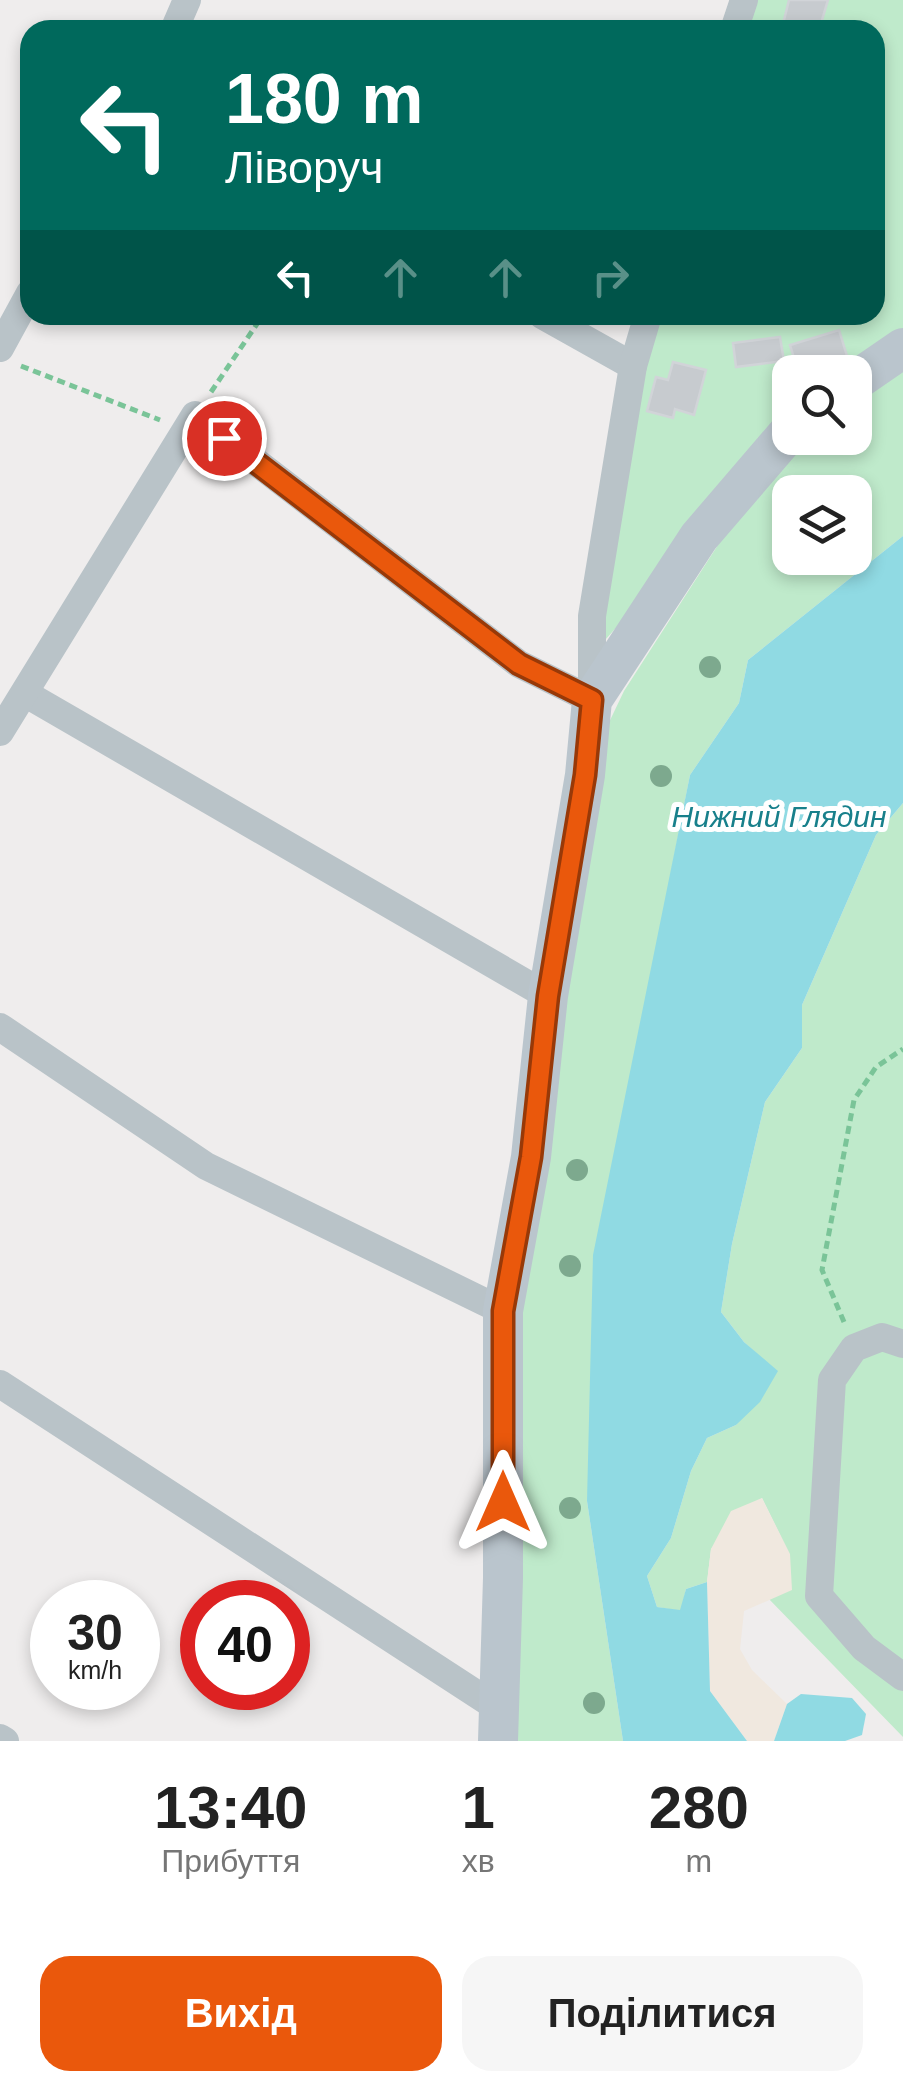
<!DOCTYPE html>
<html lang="uk">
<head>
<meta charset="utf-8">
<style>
  :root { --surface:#fff; --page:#f6f6f6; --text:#222; --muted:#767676; --accent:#ea580c }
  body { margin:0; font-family:Arial,sans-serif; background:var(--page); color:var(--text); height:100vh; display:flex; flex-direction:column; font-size:38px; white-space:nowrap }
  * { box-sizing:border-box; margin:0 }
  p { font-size:32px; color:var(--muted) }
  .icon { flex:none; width:55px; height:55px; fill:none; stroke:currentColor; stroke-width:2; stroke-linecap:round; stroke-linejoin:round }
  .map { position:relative; height:1741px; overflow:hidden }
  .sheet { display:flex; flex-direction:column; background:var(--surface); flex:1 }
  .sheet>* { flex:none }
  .top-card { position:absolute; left:20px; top:20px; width:865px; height:305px; border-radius:30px; box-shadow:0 5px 15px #0003; background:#00695c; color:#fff; overflow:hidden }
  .fabs { position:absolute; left:772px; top:355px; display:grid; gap:20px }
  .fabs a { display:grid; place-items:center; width:100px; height:100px; border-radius:20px; background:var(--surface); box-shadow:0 5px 15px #0003; font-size:50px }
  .speed { position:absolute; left:30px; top:1580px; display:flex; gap:20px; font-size:50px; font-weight:700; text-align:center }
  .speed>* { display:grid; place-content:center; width:130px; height:130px; border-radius:50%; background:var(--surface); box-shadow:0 5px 15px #0003; line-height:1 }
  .speed small { font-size:25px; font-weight:400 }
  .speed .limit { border:15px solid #d22; background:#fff; color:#111 }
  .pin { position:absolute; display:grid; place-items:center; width:85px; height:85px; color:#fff; margin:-42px; border:5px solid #fff; border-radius:50%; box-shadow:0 2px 10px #0007 }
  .me { position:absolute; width:110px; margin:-55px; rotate:0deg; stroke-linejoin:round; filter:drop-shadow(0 0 8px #0008) }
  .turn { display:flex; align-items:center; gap:35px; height:210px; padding:0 40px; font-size:45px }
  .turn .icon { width:130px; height:130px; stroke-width:2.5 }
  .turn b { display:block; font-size:70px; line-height:85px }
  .lanes { display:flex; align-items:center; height:95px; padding:0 40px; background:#0003; justify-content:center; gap:50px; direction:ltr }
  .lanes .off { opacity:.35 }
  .eta { display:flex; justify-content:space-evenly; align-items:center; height:170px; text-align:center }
  .eta b { font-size:60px; font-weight:800; line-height:70px }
  .cta { display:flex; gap:20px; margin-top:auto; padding:20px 40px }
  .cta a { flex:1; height:115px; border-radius:30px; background:var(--accent); color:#fff; font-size:40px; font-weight:800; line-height:115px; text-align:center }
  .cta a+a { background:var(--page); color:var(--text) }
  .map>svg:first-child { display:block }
  .green { fill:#bfeacb; fill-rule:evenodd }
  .sand { fill:#f0e8df }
  .water { fill:#90dae3 }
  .building { fill:#c7cbcf; stroke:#d1d4d8; stroke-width:2.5 }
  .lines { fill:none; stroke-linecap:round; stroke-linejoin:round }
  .path { stroke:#7ac498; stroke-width:5; stroke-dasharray:8 5; stroke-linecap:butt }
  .street { stroke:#b9c3c8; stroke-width:28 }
  .secondary { stroke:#bac5cd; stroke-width:40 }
  .tree { fill:#7da98e }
  .route-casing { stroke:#983908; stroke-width:25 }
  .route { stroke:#ea580c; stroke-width:18 }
  .labels { text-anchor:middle; stroke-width:10; stroke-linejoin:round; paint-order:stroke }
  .water-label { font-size:30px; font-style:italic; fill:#18808b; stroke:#fff }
</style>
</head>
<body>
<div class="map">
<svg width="903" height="1741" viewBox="0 0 903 1741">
  <rect width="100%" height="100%" fill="#efeded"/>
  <!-- green -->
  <g class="green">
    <path d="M 744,0 L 903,0 L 903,343 L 855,372 L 790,372 L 790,431 L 606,639 L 592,616 L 648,315 L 875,315 L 875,30 L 734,30 Z"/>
    <path d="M 903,366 L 903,536 L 748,660 L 739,703 L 690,775 L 657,944 L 587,1501 L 623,1741 L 513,1741 L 500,1405 L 603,735 L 624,691 L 763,475 L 801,438 L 855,438 L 855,392 ZM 790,492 L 855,492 L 855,558 L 790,558 Z"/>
    <path d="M 903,803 L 903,1737 L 767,1597 L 781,1537 L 762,1498 L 711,1549 L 707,1582 L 686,1589 L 681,1611 L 657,1607 L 647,1576 L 671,1538 L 691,1471 L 707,1438 L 736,1425 L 777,1372 L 744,1342 L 721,1312 L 732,1244 L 765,1102 L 802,1048 L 802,1005 L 876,835 Z"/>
  </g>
  <!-- sand -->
  <path class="sand" d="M 762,1498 L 790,1554 L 792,1590 L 744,1611 L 740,1649 L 752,1670 L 787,1704 L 774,1741 L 747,1741 L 710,1691 L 707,1582 L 711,1549 L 731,1511 Z"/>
  <!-- water -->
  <g class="water">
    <path d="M 903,536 L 903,803 L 876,835 L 802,1005 L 802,1048 L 765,1102 L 732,1244 L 721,1312 L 744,1342 L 778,1371 L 760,1402 L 736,1425 L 707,1438 L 691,1471 L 671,1538 L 647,1576 L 657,1607 L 680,1610 L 686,1589 L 707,1582 L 710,1691 L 747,1741 L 623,1741 L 587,1501 L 593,1255 L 690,775 L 739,703 L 748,660 Z"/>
    <path d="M 801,1694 L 852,1698 L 866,1714 L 862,1735 L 845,1741 L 774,1741 L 787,1704 Z"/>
  </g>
  <!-- building -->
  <g class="building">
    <path d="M 789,0 L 828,0 L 819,30 L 791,30 L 791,26 L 783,24 Z"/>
    <path d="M 839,330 L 847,356 L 798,371 L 790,345 Z"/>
    <path d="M 780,337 L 784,361 L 736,367 L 733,343 Z"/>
    <path d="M 673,362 L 706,370 L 694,415 L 675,409 L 673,418 L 647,411 L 656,377 L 668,380 Z"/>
  </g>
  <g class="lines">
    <!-- path -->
    <g class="path">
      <path d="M 21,366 L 160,420"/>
      <path d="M 211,392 L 263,315"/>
      <path d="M 844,1322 L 822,1270 L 854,1100 L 876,1067 L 903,1049"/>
    </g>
    <!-- street -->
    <g class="street">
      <path d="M 174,30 L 187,0"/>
      <path d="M 734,30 L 744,0"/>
      <path d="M 542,315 L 633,366"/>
      <path d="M 0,348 L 30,293"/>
      <path d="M 26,694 L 548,996"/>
      <path d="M 0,732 L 195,415 L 519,664 L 592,700 L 592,616 L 633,366 L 648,315"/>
      <path d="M 0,1027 L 206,1166 L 503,1311"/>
      <path d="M 903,1344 L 882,1337 L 854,1348 L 832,1380 L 819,1596 L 864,1648 L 903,1677"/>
      <path d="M 0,1384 L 501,1710"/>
      <path d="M 0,1738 L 5,1741"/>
    </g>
    <!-- secondary -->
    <g class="secondary">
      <path d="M 855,381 L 903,348"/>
      <path d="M 498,1741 L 503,1578 L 503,1311 L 531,1157 L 548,996 L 585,775 L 592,700 L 699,537 L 790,431"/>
    </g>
  </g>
  <!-- trees -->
  <g class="tree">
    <circle cx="710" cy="667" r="11"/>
    <circle cx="661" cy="776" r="11"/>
    <circle cx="577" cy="1170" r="11"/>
    <circle cx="570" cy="1266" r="11"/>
    <circle cx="570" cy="1508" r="11"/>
    <circle cx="594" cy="1703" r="11"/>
  </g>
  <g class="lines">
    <defs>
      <path id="route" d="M 224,438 L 519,664 L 592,700 L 585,775 L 548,996 L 531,1157 L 503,1311 L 503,1502"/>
    </defs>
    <!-- route casing -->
    <use href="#route" class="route-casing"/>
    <!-- route -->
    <use href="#route" class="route"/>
  </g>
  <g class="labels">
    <!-- water labels -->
    <g class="water-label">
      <text x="779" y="827">Нижний Глядин</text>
    </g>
  </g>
</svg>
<div class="fabs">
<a><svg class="icon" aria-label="search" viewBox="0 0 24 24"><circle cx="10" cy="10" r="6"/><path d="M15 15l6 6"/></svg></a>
<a><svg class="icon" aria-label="layers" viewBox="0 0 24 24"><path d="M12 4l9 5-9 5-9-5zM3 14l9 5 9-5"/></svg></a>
</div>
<div class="speed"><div>30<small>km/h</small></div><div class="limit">40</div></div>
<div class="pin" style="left:224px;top:438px;background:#d93025"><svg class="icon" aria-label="arrive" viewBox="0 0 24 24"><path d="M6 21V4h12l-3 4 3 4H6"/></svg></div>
<svg class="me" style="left:503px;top:1502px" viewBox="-20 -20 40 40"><path d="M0-17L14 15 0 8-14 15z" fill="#ea580c" stroke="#fff" stroke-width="4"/></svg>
<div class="top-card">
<div class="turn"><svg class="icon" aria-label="left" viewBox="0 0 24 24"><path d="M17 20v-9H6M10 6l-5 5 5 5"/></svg><div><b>180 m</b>Ліворуч</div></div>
<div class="lanes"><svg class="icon" aria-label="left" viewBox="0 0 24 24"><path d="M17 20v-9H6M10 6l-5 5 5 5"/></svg><svg class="icon off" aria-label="ahead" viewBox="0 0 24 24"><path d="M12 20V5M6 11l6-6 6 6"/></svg><svg class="icon off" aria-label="ahead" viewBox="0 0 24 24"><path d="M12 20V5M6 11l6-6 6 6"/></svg><svg class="icon off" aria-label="right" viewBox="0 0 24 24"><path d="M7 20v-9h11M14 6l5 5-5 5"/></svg></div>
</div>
</div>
<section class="sheet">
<div class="eta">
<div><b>13:40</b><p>Прибуття</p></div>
<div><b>1</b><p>хв</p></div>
<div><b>280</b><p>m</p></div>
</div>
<div class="cta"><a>Вихід</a><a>Поділитися</a></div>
</section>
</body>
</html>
